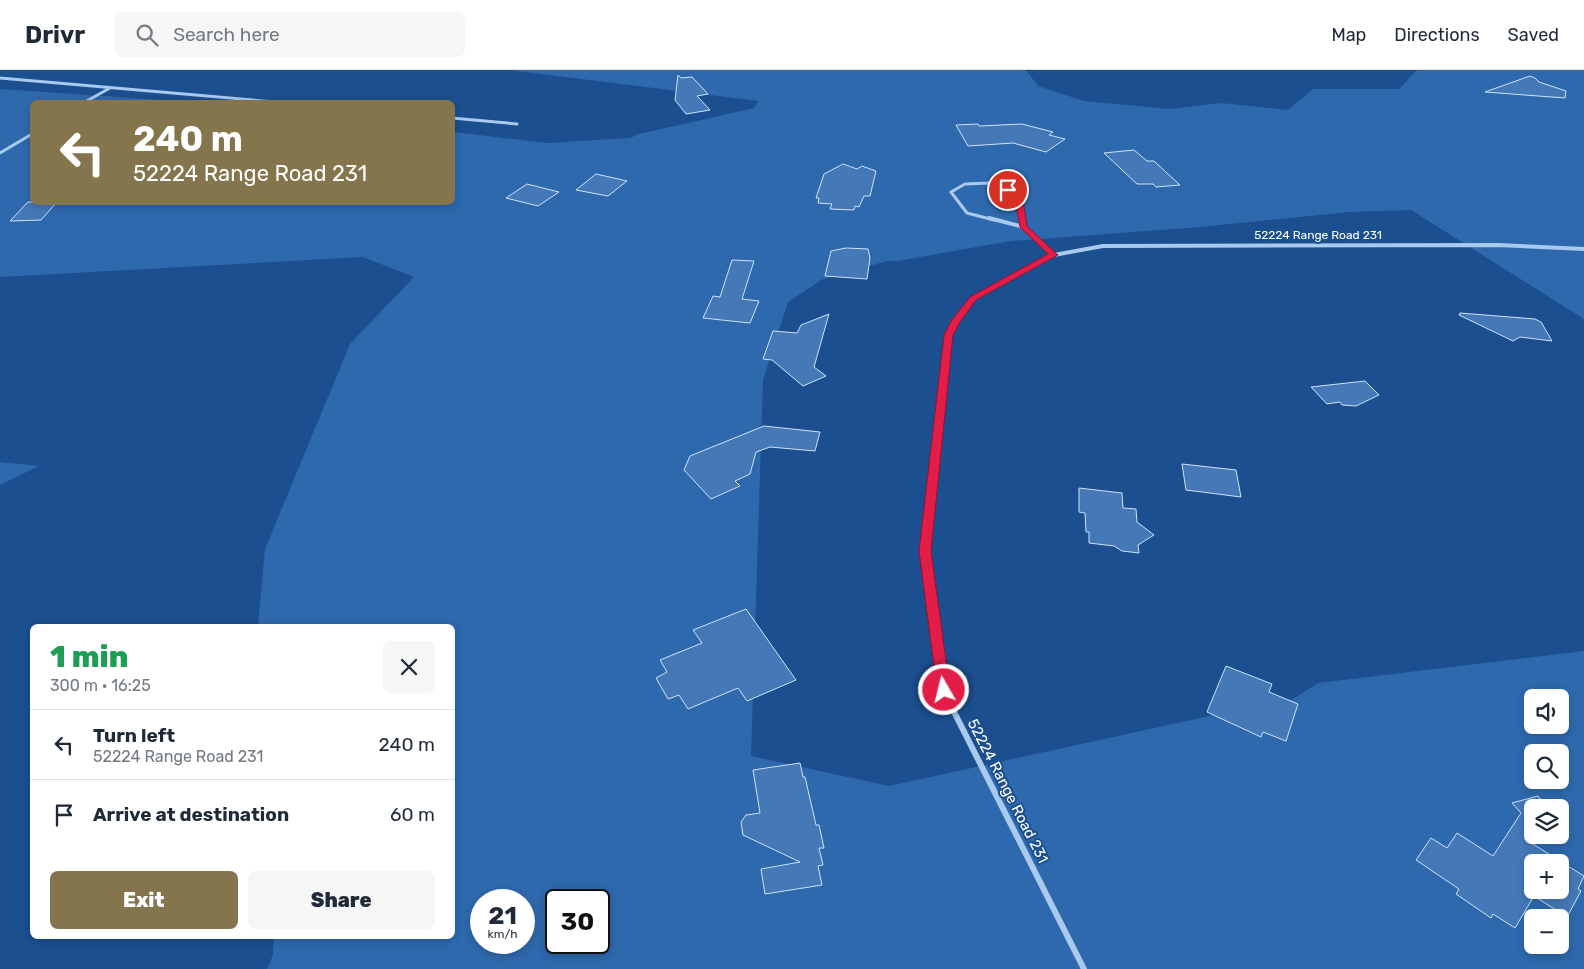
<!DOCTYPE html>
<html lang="en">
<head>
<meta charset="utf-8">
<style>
  :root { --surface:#fff; --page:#f6f6f7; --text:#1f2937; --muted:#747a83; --line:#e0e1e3; --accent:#84754c }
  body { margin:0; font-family:Rubik,sans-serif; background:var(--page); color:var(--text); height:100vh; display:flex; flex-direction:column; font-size:19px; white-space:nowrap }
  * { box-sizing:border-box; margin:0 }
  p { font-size:16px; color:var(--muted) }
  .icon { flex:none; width:28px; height:28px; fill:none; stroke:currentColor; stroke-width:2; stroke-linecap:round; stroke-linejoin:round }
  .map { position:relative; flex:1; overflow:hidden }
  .panel { position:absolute; left:30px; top:554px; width:425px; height:315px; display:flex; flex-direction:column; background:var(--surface); border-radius:8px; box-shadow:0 2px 8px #0003 }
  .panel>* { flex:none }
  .banner { position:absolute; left:30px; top:30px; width:425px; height:105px; border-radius:8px; box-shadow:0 2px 8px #0003; background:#84754c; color:#fff; overflow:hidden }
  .tools { position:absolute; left:1524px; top:619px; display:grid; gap:10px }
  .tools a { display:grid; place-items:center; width:45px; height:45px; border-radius:8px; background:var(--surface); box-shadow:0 2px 8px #0003; font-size:25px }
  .speed { position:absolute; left:470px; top:819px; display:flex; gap:10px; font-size:25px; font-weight:700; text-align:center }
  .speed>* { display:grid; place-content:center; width:65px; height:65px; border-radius:50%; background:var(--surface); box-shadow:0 2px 8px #0003; line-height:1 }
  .speed small { font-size:12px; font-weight:400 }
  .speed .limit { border:2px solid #111; border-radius:8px; background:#fff; color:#111 }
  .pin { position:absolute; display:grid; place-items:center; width:42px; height:42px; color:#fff; margin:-21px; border:2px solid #fff; border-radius:50%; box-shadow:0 1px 5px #0007 }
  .me { position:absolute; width:55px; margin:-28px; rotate:352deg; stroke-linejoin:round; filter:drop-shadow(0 0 4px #0008) }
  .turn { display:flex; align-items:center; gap:18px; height:105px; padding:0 20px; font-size:22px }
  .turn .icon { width:65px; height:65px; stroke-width:2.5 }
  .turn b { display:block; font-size:35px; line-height:42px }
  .round { display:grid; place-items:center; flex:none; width:52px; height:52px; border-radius:8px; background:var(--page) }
  .head { display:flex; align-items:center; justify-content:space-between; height:85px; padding:0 20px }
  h1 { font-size:30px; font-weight:800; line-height:38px; color:#1e9e55 }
  .primary-button { display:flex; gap:10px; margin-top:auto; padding:10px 20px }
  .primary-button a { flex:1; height:58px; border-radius:8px; background:var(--accent); color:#fff; font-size:20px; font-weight:800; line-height:58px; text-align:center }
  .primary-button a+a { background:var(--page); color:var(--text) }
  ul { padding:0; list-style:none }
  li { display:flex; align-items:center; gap:15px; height:70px; padding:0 20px; border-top:1px solid var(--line) }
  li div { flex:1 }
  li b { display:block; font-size:19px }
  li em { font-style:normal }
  header { display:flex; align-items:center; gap:30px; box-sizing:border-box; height:70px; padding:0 25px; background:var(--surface); border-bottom:1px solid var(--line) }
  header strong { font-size:24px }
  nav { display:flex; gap:28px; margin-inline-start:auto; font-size:18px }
  .search { width:350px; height:45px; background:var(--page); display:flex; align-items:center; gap:12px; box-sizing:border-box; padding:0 18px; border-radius:8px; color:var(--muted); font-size:19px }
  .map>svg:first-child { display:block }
  .green { fill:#2e69ad; fill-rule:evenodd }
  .building { fill:#4478b7; stroke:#cfe3fa; fill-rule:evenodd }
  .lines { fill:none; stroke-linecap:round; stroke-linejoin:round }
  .street-far3 { stroke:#a9c9ee; stroke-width:3 }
  .street-far2 { stroke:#a9c9ee; stroke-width:4 }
  .street-far1 { stroke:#a9c9ee; stroke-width:5 }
  .street { stroke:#a9c9ee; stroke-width:6 }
  .route { fill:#e11d48; stroke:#92132f }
  .labels { text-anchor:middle; stroke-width:4; stroke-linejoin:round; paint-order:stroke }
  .far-street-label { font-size:12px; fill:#fff; stroke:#1b4f8f }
  .street-label { font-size:15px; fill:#fff; stroke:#1b4f8f }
</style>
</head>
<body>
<header>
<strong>Drivr</strong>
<div class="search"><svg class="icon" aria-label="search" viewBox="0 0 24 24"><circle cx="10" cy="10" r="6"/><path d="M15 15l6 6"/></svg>Search here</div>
<nav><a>Map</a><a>Directions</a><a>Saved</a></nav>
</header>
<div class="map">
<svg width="1584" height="899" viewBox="0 0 1584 899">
  <rect width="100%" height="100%" fill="#1b4f8f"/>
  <!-- green -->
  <g class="green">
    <path d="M 509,0 L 1026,0 L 1038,16 L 1084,31 L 1170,39 L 1221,33 L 1288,40 L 1313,19 L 1399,19 L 1417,0 L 1584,0 L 1584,249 L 1411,140 L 1349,142 L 1200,157 L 1011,171 L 897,191 L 887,191 L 823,209 L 788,232 L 763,310 L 751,686 L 889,716 L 1260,635 L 1282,636 L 1318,613 L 1584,581 L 1584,899 L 267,899 L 273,885 L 274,866 L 452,866 L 452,556 L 258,556 L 265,479 L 350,274 L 414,207 L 363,187 L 0,207 L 0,19 L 192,32 L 32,32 L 32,132 L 452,132 L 453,62 L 547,73 L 630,68 L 639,64 L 754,38 L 758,31 ZM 1532,628 L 1560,628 L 1560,655 L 1532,655 ZM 1532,682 L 1560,682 L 1560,710 L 1532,710 ZM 1532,738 L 1560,738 L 1560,765 L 1532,765 ZM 1532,792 L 1560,792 L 1560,820 L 1532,820 ZM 481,830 L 524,830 L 524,872 L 481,872 ZM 556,830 L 599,830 L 599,872 L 556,872 ZM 1532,848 L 1560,848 L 1560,875 L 1532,875 Z"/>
    <path d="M 0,392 L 39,396 L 0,415 Z"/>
  </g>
  <!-- building -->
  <g class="building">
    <path d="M 678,5 L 681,8 L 692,7 L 708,24 L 697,26 L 710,40 L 686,44 L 675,30 Z"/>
    <path d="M 1530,6 L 1535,8 L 1539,12 L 1566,21 L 1565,28 L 1485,22 Z"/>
    <path d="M 978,54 L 979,56 L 1022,54 L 1053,62 L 1049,65 L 1065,69 L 1046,82 L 1013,73 L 968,76 L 956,55 Z"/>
    <path d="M 1134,80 L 1147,91 L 1154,91 L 1180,115 L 1156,117 L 1153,114 L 1137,114 L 1104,83 Z"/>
    <path d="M 843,94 L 857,99 L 862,96 L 876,101 L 870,126 L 864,126 L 859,137 L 855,136 L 854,140 L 830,139 L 832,134 L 818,133 L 819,128 L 816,128 L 824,104 Z"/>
    <path d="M 596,104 L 627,111 L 608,126 L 576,120 Z"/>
    <path d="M 527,114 L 559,122 L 538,136 L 506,128 Z"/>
    <path d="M 28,132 L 57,132 L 41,150 L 10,151 Z"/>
    <path d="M 846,178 L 868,179 L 870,188 L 867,209 L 825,206 L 831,181 Z"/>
    <path d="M 732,190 L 754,191 L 742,229 L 759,231 L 750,253 L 703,248 L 713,226 L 720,227 Z"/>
    <path d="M 1460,243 L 1535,249 L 1541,252 L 1552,271 L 1520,267 L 1513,271 L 1459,245 Z"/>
    <path d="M 829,244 L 814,297 L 826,306 L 803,316 L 772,290 L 763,289 L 773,261 L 797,263 L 801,255 Z"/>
    <path d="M 1365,311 L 1379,325 L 1356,336 L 1342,335 L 1340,332 L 1327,334 L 1311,317 Z"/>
    <path d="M 764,356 L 820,362 L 815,381 L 770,377 L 756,382 L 750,404 L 735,411 L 740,416 L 711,429 L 684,400 L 690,386 Z"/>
    <path d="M 1182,394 L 1236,400 L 1241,427 L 1186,420 Z"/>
    <path d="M 1079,418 L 1122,423 L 1123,438 L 1136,439 L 1137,452 L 1154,465 L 1138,475 L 1139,483 L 1122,481 L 1114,476 L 1089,473 L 1089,462 L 1086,462 L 1085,443 L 1079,442 Z"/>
    <path d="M 746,539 L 796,610 L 747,631 L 738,618 L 688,639 L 679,625 L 668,629 L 656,608 L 667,602 L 660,590 L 702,573 L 693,560 Z"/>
    <path d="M 1226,596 L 1272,614 L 1269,622 L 1298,634 L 1286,671 L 1263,662 L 1261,667 L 1207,642 Z"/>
    <path d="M 800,693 L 803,707 L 805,707 L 816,755 L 819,755 L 824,778 L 819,778 L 823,795 L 818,796 L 822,815 L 765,824 L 761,799 L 800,792 L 743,765 L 741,752 L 746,745 L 760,743 L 753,700 Z"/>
    <path d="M 1538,726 L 1548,738 L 1532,738 L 1532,765 L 1548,765 L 1528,771 L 1584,806 L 1578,819 L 1581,821 L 1567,847 L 1534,826 L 1515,858 L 1493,844 L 1491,848 L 1456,824 L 1459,819 L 1416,790 L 1431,768 L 1447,778 L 1457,763 L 1493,786 L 1521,743 L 1512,733 ZM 1532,792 L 1560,792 L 1560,820 L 1532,820 Z"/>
  </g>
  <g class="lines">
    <!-- street-far3 -->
    <g class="street-far3">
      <path d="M 0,8 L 275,32"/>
      <path d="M 85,32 L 110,18"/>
      <path d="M 452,48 L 517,54"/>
      <path d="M 0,83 L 32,64"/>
      <path d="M 994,150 L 967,143 L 951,122 L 965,114 L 990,113 L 1008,120 L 1019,130 L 1023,150"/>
    </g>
    <!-- street-far2 -->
    <g class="street-far2">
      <path d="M 989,148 L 1024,157"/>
      <path d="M 1022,148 L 1024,157"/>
      <path d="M 1024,157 L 1054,185"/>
      <path d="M 941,341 L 949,265 L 956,251 L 973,229 L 1054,185 L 1103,176 L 1498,175 L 1584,179"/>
    </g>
    <!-- street-far1 -->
    <path class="street-far1" d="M 939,586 L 925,481 L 941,339"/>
    <!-- street -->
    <path class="street" d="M 938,584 L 943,620 L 1084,899"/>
  </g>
  <!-- route -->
  <path class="route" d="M 1005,118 L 1011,118 L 1023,130 L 1027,156 L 1058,185 L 976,230 L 960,252 L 953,265 L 931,481 L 950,620 L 948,624 L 944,625 L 939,624 L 937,620 L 919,481 L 944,265 L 951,251 L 970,227 L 1048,184 L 1020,157 L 1015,130 L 1005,121 Z"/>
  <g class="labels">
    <!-- far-street labels -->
    <g class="far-street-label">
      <text x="1318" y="169">52224 Range Road 231</text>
    </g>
    <!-- street labels -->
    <g class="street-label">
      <text transform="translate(1008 721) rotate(63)" y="5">52224 Range Road 231</text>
    </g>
  </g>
</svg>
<div class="tools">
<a><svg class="icon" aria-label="sound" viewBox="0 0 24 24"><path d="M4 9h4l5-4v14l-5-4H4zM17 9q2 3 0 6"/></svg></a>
<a><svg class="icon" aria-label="search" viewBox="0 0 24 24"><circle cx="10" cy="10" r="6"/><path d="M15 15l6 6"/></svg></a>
<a><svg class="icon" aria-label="layers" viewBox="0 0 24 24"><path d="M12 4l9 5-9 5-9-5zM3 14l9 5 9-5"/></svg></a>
<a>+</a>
<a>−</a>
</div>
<div class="speed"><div>21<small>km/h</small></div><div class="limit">30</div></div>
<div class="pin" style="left:1008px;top:120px;background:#d93025"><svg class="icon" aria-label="arrive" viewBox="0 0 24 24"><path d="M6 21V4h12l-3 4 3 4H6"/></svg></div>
<svg class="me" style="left:944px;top:620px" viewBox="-20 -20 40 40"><circle r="17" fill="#e11d48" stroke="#fff" stroke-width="3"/><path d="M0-11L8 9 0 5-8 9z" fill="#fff"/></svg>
<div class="banner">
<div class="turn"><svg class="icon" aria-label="left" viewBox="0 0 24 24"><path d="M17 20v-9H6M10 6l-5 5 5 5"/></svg><div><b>240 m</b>52224 Range Road 231</div></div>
</div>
<section class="panel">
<div class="head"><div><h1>1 min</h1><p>300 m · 16:25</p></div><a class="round"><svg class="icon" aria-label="close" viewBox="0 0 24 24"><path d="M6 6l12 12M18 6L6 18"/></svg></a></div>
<ul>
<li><svg class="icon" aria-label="left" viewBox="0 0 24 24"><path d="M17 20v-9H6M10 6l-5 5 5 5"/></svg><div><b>Turn left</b><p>52224 Range Road 231</p></div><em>240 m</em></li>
<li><svg class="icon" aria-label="arrive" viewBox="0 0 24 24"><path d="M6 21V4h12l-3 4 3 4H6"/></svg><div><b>Arrive at destination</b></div><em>60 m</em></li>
</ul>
<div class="primary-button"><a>Exit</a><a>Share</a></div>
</section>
</div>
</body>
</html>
